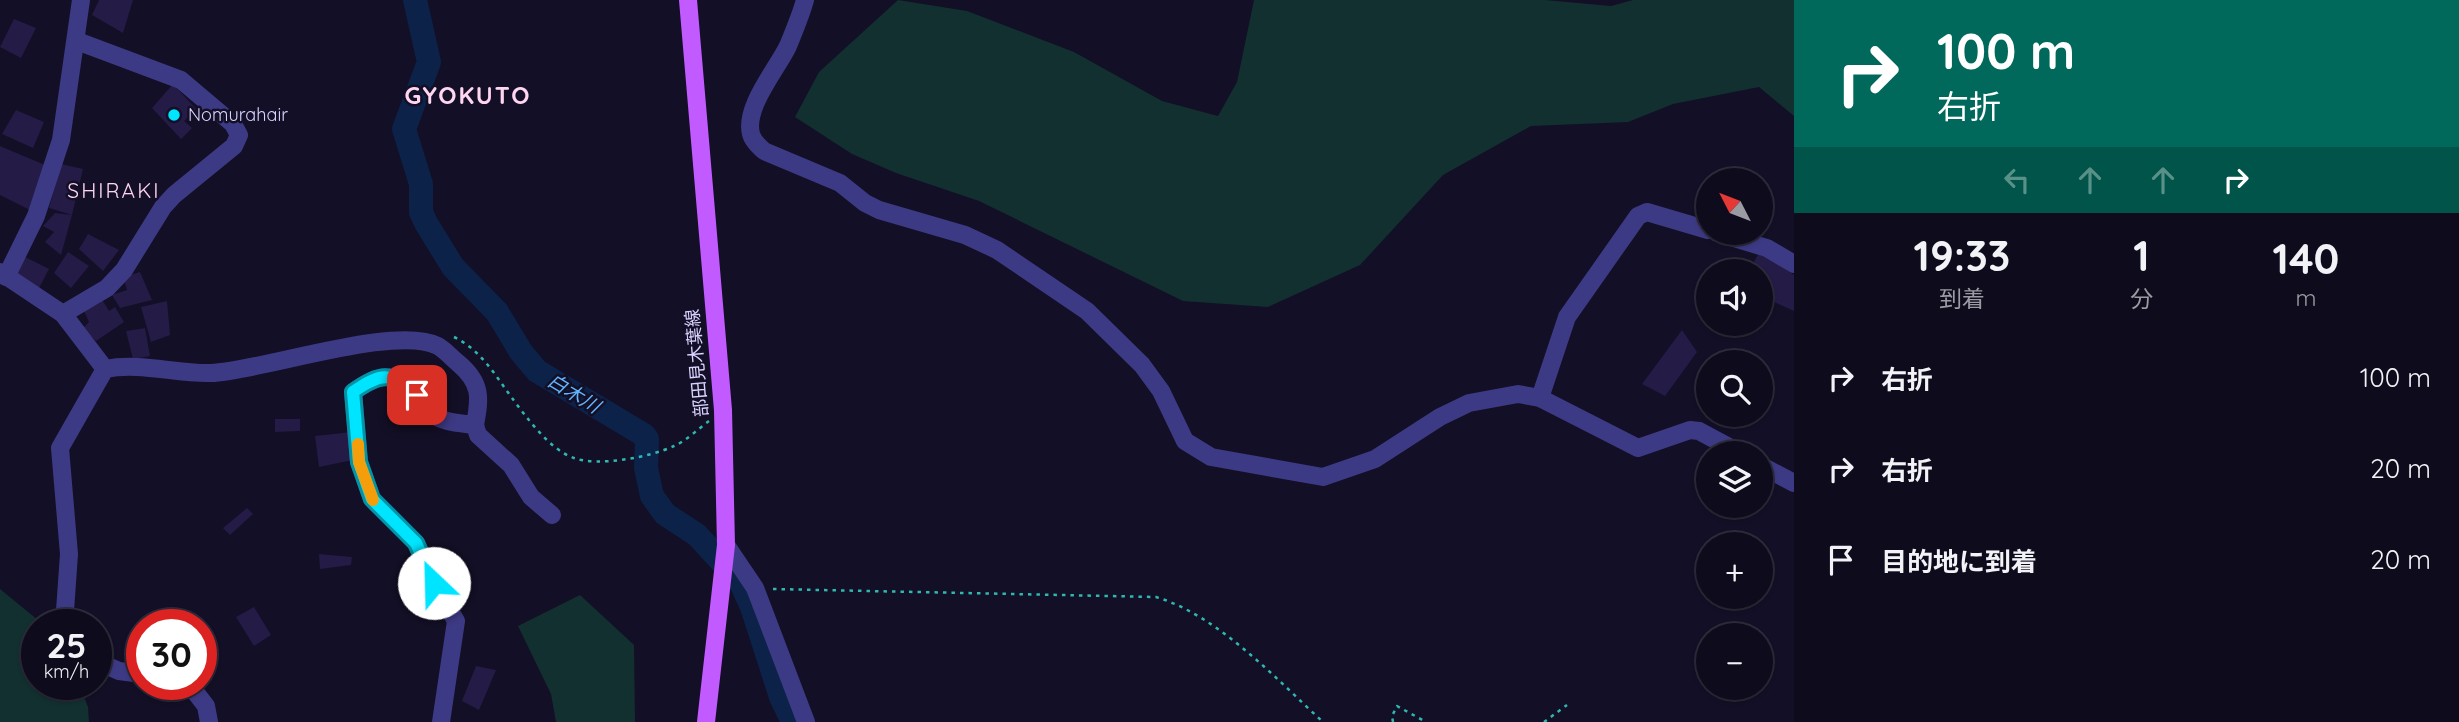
<!DOCTYPE html>
<html lang="ja">
<head>
<meta charset="utf-8">
<style>
  :root { --surface:#0e0b1c; --page:#1c1929; --text:#f1f3f6; --muted:#9b9ba3; --line:#2e2b3b }
  body { margin:0; font-family:Quicksand,"Noto Sans JP",sans-serif; background:var(--page); color:var(--text); height:100vh; display:flex; flex-direction:column; font-size:26px; white-space:nowrap }
  * { box-sizing:border-box; margin:0 }
  p { font-size:23px; color:var(--muted) }
  .icon { flex:none; width:38px; height:38px; fill:none; stroke:currentColor; stroke-width:2; stroke-linecap:round; stroke-linejoin:round }
  .map { position:relative; flex:1; overflow:hidden }
  .side { display:flex; flex-direction:column; background:var(--surface); width:665px }
  .side>* { flex:none }
  .top-card { background:#00695c; color:#fff; overflow:hidden }
  .needle { width:46px; rotate:312deg }
  .buttons { position:absolute; left:1696px; top:168px; display:grid; gap:14px }
  .buttons a { display:grid; place-items:center; width:77px; height:77px; border-radius:50%; background:var(--surface); box-shadow:0 2px 5px #0004,0 0 0 2px var(--line); font-size:35px }
  .speed { position:absolute; left:21px; top:609px; display:flex; gap:14px; font-size:35px; font-weight:700; text-align:center }
  .speed>* { display:grid; place-content:center; width:91px; height:91px; border-radius:50%; background:var(--surface); box-shadow:0 2px 5px #0004,0 0 0 2px var(--line); line-height:1 }
  .speed small { font-size:18px; font-weight:400 }
  .speed .limit { border:10px solid #d22; background:#fff; color:#111 }
  .pin { position:absolute; display:grid; place-items:center; width:60px; height:60px; color:#fff; margin:-30px; border-radius:14px; box-shadow:0 4px 10px #0006 }
  .me { position:absolute; width:77px; margin:-38px; rotate:336deg; stroke-linejoin:round; filter:drop-shadow(0 0 5px #0008) }
  .turn { display:flex; align-items:center; gap:24px; height:147px; padding:0 28px; font-size:32px }
  .turn .icon { width:91px; height:91px; stroke-width:2.5 }
  .turn b { display:block; font-size:49px; line-height:60px }
  .lanes { display:flex; align-items:center; height:66px; padding:0 28px; background:#0003; justify-content:center; gap:35px; direction:ltr }
  .lanes .off { opacity:.35 }
  .eta { display:flex; justify-content:space-evenly; align-items:center; height:119px; text-align:center }
  .eta b { font-size:42px; font-weight:700; line-height:49px }
  ul { padding:0; list-style:none }
  li { display:flex; align-items:center; gap:21px; height:91px; padding:0 28px }
  li div { flex:1 }
  li b { display:block; font-size:26px }
  li em { font-style:normal }
  main { display:flex; flex:1; min-height:0 }
  .map>svg:first-child { display:block }
  .green { fill:#12302f }
  .lines { fill:none; stroke-linecap:round; stroke-linejoin:round }
  .river { stroke:#0c2248; stroke-width:24 }
  .building { fill:#241b47 }
  .path { stroke:#2fb8b0; stroke-width:2.5; stroke-dasharray:3.5 5; stroke-linecap:butt }
  .minor { stroke:#3d3a85; stroke-width:18 }
  .major { stroke:#c25bff; stroke-width:18 }
  .route-casing { stroke:#0095a6; stroke-width:18 }
  .route { stroke:#00e5ff; stroke-width:12 }
  .slow { stroke:#f59e0b; stroke-width:12 }
  .poi-dot { fill:#00e5ff; stroke:#130f26; stroke-width:2.5 }
  .labels { text-anchor:middle; stroke-width:5; stroke-linejoin:round; paint-order:stroke }
  .poi-label { font-size:18px; fill:#d9d4ff; stroke:#130f26; text-anchor:start }
  .street-label { font-size:18px; fill:#d9d4ff; stroke:#130f26 }
  .water-label { font-size:19px; font-style:italic; fill:#62b6ff; stroke:#130f26 }
  .quarter-label { font-size:21px; letter-spacing:2px; fill:#ffd6f0; stroke:#130f26 }
  .district-label { font-size:24px; font-weight:bold; letter-spacing:2px; fill:#ffd6f0; stroke:#130f26 }
</style>
</head>
<body>
<main>
<div class="map">
<svg width="1794" height="722" viewBox="0 0 1794 722">
  <rect width="100%" height="100%" fill="#130f26"/>
  <!-- green -->
  <g class="green">
    <path d="M 898,0 L 967,11 L 1074,52 L 1162,101 L 1218,116 L 1237,82 L 1254,0 L 1545,0 L 1611,6 L 1633,0 L 1794,0 L 1794,116 L 1759,87 L 1673,104 L 1628,122 L 1531,126 L 1443,175 L 1360,265 L 1268,307 L 1183,301 L 979,201 L 896,173 L 852,154 L 795,117 L 819,72 Z"/>
    <path d="M 0,589 L 44,625 L 37,625 L 37,684 L 79,684 L 88,707 L 89,722 L 0,722 Z"/>
    <path d="M 580,595 L 634,645 L 635,722 L 556,722 L 551,694 L 518,626 Z"/>
  </g>
  <g class="lines">
    <!-- river -->
    <path class="river" d="M 415,0 L 429,62 L 404,129 L 421,184 L 421,212 L 426,223 L 453,267 L 497,312 L 521,352 L 537,371 L 644,435 L 647,439 L 646,468 L 652,496 L 665,514 L 697,535 L 741,583 L 752,607 L 781,697 L 793,722"/>
  </g>
  <!-- building -->
  <g class="building">
    <path d="M 99,0 L 133,0 L 123,33 L 92,15 Z"/>
    <path d="M 14,19 L 36,28 L 21,58 L 0,47 Z"/>
    <path d="M 173,84 L 196,109 L 184,121 L 192,128 L 181,139 L 152,108 Z"/>
    <path d="M 16,110 L 44,122 L 33,148 L 2,134 Z"/>
    <path d="M 0,146 L 45,165 L 30,210 L 0,195 Z"/>
    <path d="M 61,164 L 83,169 L 72,215 L 61,255 L 45,242 L 54,232 L 43,226 L 55,213 L 72,215 L 49,208 Z"/>
    <path d="M 88,234 L 119,250 L 103,271 L 79,249 Z"/>
    <path d="M 1760,251 L 1794,275 L 1794,311 L 1774,302 L 1765,318 L 1760,315 L 1760,271 L 1749,271 Z"/>
    <path d="M 68,252 L 89,266 L 71,288 L 54,273 Z"/>
    <path d="M 25,257 L 49,269 L 38,290 L 15,277 Z"/>
    <path d="M 140,272 L 152,300 L 120,308 L 112,295 L 127,290 L 123,277 Z"/>
    <path d="M 103,301 L 109,311 L 115,307 L 124,322 L 96,341 L 83,328 L 89,322 L 84,311 Z"/>
    <path d="M 167,301 L 170,335 L 151,342 L 141,307 Z"/>
    <path d="M 145,328 L 150,356 L 133,359 L 126,331 Z"/>
    <path d="M 1682,330 L 1697,352 L 1665,396 L 1642,384 Z"/>
    <path d="M 275,419 L 300,419 L 300,431 L 275,432 Z"/>
    <path d="M 352,432 L 353,460 L 319,467 L 315,436 Z"/>
    <path d="M 247,508 L 253,514 L 230,535 L 223,528 Z"/>
    <path d="M 319,554 L 352,557 L 351,565 L 320,569 Z"/>
    <path d="M 254,607 L 271,635 L 254,646 L 236,617 Z"/>
    <path d="M 476,666 L 496,670 L 479,710 L 462,701 Z"/>
  </g>
  <g class="lines">
    <!-- path -->
    <g class="path">
      <path d="M 454,337 C 481,350 495,375 512,398 C 527,418 550,450 574,458 C 598,467 651,457 674,446 C 686,441 698,429 709,421"/>
      <path d="M 773,589 L 1156,597 C 1219,616 1275,678 1323,722"/>
      <path d="M 1393,722 L 1392,716 L 1397,706 L 1426,722"/>
      <path d="M 1544,722 L 1567,705"/>
    </g>
    <!-- minor -->
    <g class="minor">
      <path d="M 805,0 C 801,15 794,31 788,46 C 777,69 744,107 751,134 C 753,142 759,146 764,151 L 840,183 L 865,203 L 879,210 L 965,235 L 997,250 L 1087,311 L 1142,365 L 1161,391 L 1185,441 L 1211,457 L 1323,477 L 1375,459 L 1440,417 L 1469,403 L 1518,394 L 1540,398 L 1638,448 L 1690,430 L 1699,431 L 1740,453"/>
      <path d="M 1717,233 L 1767,248 L 1794,264"/>
      <path d="M 0,272 L 63,314 L 105,369"/>
      <path d="M 6,277 L 36,216 L 61,140 L 81,0"/>
      <path d="M 63,314 L 107,288 L 124,270 L 163,207 L 174,195 L 234,146 L 239,135 L 233,124 L 181,80 L 77,41"/>
      <path d="M 1540,398 L 1567,317 L 1638,216 L 1647,212 L 1708,230"/>
      <path d="M 475,425 L 478,435 L 511,465 L 531,497 L 552,515"/>
      <path d="M 1760,465 L 1794,483"/>
      <path d="M 726,545 L 755,588 L 806,722"/>
      <path d="M 64,625 L 69,554 L 60,448 L 105,369 C 141,362 175,374 211,373 C 262,371 396,324 438,346 C 445,350 452,358 458,363 C 482,383 480,398 475,425 C 459,423 441,423 428,411 C 423,406 420,399 415,393 C 393,369 377,375 353,392 L 359,462 L 372,499 L 416,543 L 434,583 L 456,621 L 441,722"/>
      <path d="M 96,661 L 119,671 L 142,674"/>
      <path d="M 189,684 L 206,706 L 209,722"/>
    </g>
    <!-- major -->
    <path class="major" d="M 688,0 L 723,410 L 726,545 L 706,722"/>
  </g>
  <g class="lines">
    <defs>
      <path id="route" d="M 417,395 C 392,371 380,373 353,392 L 359,462 L 372,499 L 416,543 L 434,583"/>
    </defs>
    <!-- route casing -->
    <use href="#route" class="route-casing"/>
    <!-- route -->
    <use href="#route" class="route"/>
    <!-- slow -->
    <path class="slow" d="M 358,444 L 359,462 L 373,500"/>
  </g>
  <!-- markers -->
  <circle class="poi-dot" cx="174" cy="115" r="7"/>
  <g class="labels">
    <!-- poi labels -->
    <g class="poi-label">
      <text x="188" y="121">Nomurahair</text>
    </g>
    <!-- street labels -->
    <g class="street-label">
      <text transform="translate(697 363) rotate(-95)" y="6">部田見木葉線</text>
    </g>
    <!-- water labels -->
    <g class="water-label">
      <text transform="translate(574 393) rotate(31)" y="7">白木川</text>
    </g>
    <!-- quarter labels -->
    <g class="quarter-label">
      <text x="114" y="198">SHIRAKI</text>
    </g>
    <!-- district labels -->
    <g class="district-label">
      <text x="468" y="104">GYOKUTO</text>
    </g>
  </g>
</svg>
<div class="buttons">
<a><svg class="needle" viewBox="-14 -14 28 28"><path d="M0-13l5 13h-10z" fill="#e53935"/><path d="M0 13l5-13h-10z" fill="#9b9ba3"/></svg></a>
<a><svg class="icon" aria-label="sound" viewBox="0 0 24 24"><path d="M4 9h4l5-4v14l-5-4H4zM17 9q2 3 0 6"/></svg></a>
<a><svg class="icon" aria-label="search" viewBox="0 0 24 24"><circle cx="10" cy="10" r="6"/><path d="M15 15l6 6"/></svg></a>
<a><svg class="icon" aria-label="layers" viewBox="0 0 24 24"><path d="M12 4l9 5-9 5-9-5zM3 14l9 5 9-5"/></svg></a>
<a>+</a>
<a>−</a>
</div>
<div class="speed"><div>25<small>km/h</small></div><div class="limit">30</div></div>
<div class="pin" style="left:417px;top:395px;background:#d93025"><svg class="icon" aria-label="arrive" viewBox="0 0 24 24"><path d="M6 21V4h12l-3 4 3 4H6"/></svg></div>
<svg class="me" style="left:434px;top:583px" viewBox="-20 -20 40 40"><circle r="19" fill="#fff"/><path d="M0-13L10 11 0 6-10 11z" fill="#00e5ff"/></svg>
</div>
<section class="side">
<div class="top-card">
<div class="turn"><svg class="icon" aria-label="right" viewBox="0 0 24 24"><path d="M7 20v-9h11M14 6l5 5-5 5"/></svg><div><b>100 m</b>右折</div></div>
<div class="lanes"><svg class="icon off" aria-label="left" viewBox="0 0 24 24"><path d="M17 20v-9H6M10 6l-5 5 5 5"/></svg><svg class="icon off" aria-label="ahead" viewBox="0 0 24 24"><path d="M12 20V5M6 11l6-6 6 6"/></svg><svg class="icon off" aria-label="ahead" viewBox="0 0 24 24"><path d="M12 20V5M6 11l6-6 6 6"/></svg><svg class="icon" aria-label="right" viewBox="0 0 24 24"><path d="M7 20v-9h11M14 6l5 5-5 5"/></svg></div>
</div>
<div class="eta">
<div><b>19:33</b><p>到着</p></div>
<div><b>1</b><p>分</p></div>
<div><b>140</b><p>m</p></div>
</div>
<ul>
<li><svg class="icon" aria-label="right" viewBox="0 0 24 24"><path d="M7 20v-9h11M14 6l5 5-5 5"/></svg><div><b>右折</b></div><em>100 m</em></li>
<li><svg class="icon" aria-label="right" viewBox="0 0 24 24"><path d="M7 20v-9h11M14 6l5 5-5 5"/></svg><div><b>右折</b></div><em>20 m</em></li>
<li><svg class="icon" aria-label="arrive" viewBox="0 0 24 24"><path d="M6 21V4h12l-3 4 3 4H6"/></svg><div><b>目的地に到着</b></div><em>20 m</em></li>
</ul>
</section>
</main>
</body>
</html>
